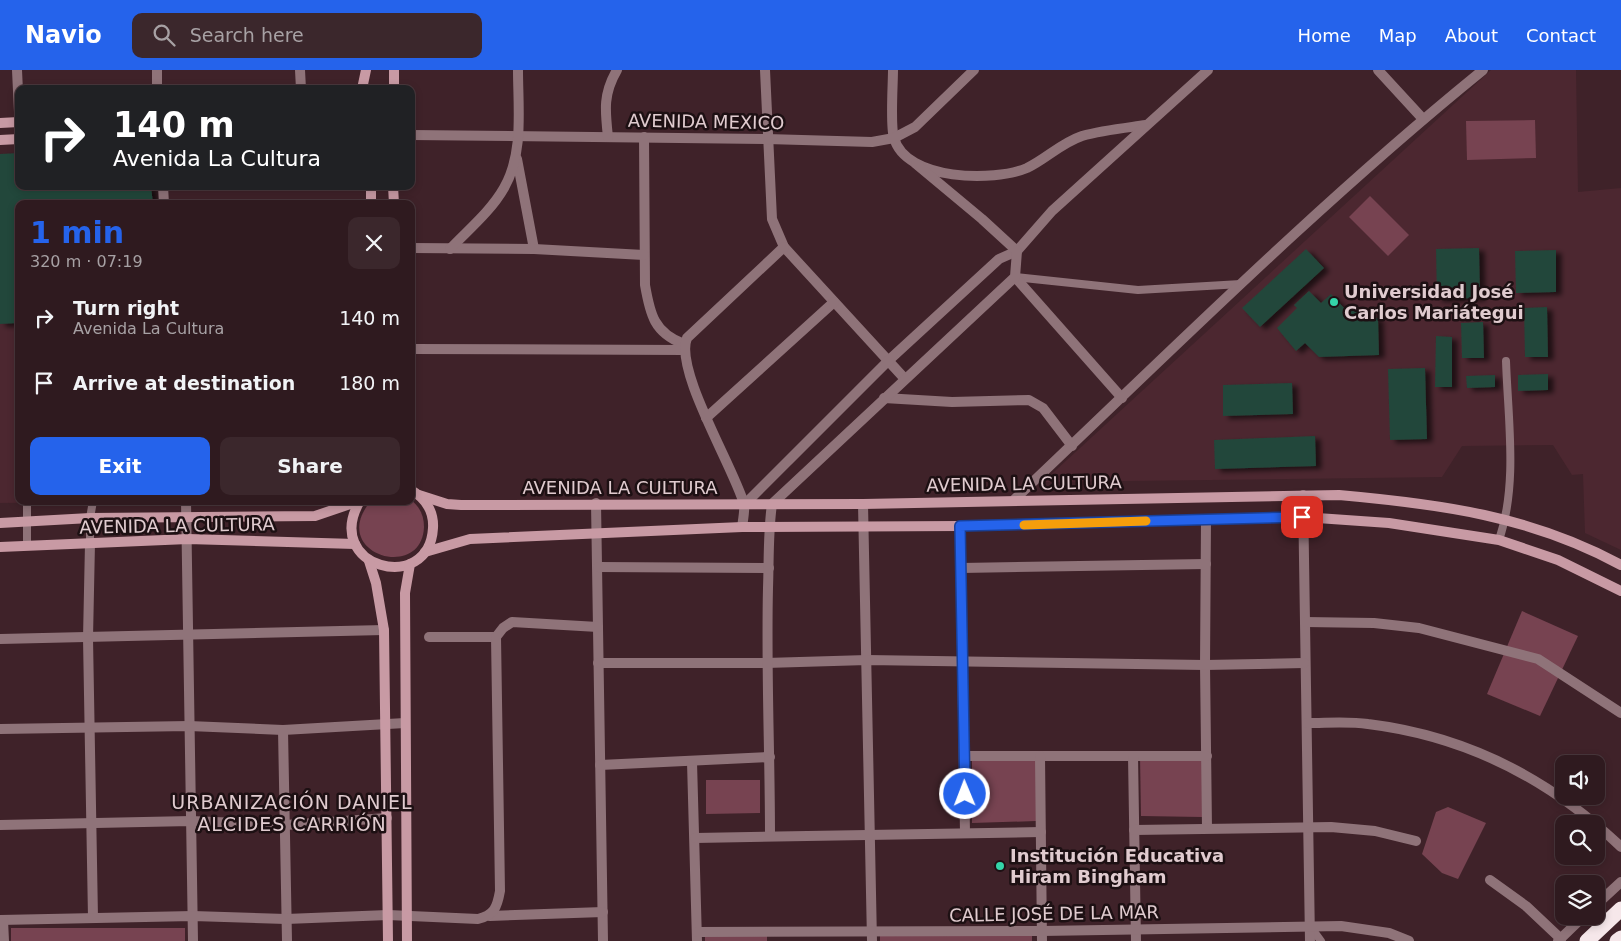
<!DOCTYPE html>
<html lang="en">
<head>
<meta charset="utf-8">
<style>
  :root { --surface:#2f1a1f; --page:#3b272c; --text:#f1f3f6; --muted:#a7a1a4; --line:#4a383d; --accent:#2563eb }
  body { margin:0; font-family:"DejaVu Sans",sans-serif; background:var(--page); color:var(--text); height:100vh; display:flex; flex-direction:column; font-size:19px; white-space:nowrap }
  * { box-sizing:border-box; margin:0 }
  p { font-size:16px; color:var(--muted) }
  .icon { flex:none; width:28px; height:28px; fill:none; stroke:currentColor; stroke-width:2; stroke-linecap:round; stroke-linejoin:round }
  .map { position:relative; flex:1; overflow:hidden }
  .side { position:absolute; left:15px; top:130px; width:400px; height:305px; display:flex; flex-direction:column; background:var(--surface); border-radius:10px; box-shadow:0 2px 8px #0003,0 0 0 1px var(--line) }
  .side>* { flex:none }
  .top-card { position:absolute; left:15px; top:15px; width:400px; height:105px; border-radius:10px; box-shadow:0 2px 8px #0003,0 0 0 1px var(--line); background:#202124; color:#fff; overflow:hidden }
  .controls { position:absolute; left:1555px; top:685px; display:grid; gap:10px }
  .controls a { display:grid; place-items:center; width:50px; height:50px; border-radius:10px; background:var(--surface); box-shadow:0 2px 8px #0003,0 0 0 1px var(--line); font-size:25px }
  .pin { position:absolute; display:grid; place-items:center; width:42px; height:42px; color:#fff; margin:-21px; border-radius:10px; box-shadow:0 2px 8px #0006 }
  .me { position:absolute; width:55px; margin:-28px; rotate:359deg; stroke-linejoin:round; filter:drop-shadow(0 0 4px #0008) }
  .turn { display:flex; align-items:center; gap:18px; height:105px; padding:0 15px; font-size:22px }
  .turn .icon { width:65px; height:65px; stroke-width:2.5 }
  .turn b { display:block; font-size:35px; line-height:42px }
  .round { display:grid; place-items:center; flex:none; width:52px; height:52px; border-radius:10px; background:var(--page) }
  .headline { display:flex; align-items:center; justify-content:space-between; height:85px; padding:0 15px }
  h1 { font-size:30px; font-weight:600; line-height:38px; color:var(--accent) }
  .cta { display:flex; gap:10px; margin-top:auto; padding:10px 15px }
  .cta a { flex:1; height:58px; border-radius:10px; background:var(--accent); color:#fff; font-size:20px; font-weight:600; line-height:58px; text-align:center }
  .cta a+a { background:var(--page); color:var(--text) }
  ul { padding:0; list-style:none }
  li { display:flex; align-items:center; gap:15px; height:65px; padding:0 15px }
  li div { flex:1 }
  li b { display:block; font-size:19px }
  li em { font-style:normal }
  header { display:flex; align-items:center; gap:30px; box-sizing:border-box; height:70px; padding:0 25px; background:var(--accent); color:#fff }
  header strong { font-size:24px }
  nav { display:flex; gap:28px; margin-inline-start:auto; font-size:18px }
  .search { width:350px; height:45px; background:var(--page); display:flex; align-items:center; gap:12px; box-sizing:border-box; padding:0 18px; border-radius:10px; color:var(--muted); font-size:19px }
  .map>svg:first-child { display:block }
  .built { fill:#4c2730 }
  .green { fill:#774351 }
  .building { fill:#23463a; filter:url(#shadow) }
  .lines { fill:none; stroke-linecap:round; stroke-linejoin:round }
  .lane { stroke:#8f7379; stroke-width:8 }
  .street { stroke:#8f7379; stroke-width:10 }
  .secondary { stroke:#c89aa4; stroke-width:10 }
  .highway { stroke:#f6e7ea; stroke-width:15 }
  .route-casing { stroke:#184099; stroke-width:12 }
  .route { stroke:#2563eb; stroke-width:9 }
  .slow { stroke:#f59e0b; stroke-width:9 }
  .poi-dot { fill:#34d4a8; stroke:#1d1013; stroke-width:2 }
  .labels { text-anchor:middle; stroke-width:5; stroke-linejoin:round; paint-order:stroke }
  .street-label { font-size:18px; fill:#e0cbcf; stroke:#1d1013 }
  .poi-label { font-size:18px; font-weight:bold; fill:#e0cbcf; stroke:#1d1013; text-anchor:start }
  .neighbourhood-label { font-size:19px; letter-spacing:1px; fill:#e0cbcf; stroke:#1d1013 }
</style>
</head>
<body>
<header>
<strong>Navio</strong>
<div class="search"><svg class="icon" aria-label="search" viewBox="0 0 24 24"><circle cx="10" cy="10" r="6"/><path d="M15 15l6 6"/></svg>Search here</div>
<nav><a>Home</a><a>Map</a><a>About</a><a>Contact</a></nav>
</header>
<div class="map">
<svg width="1621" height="871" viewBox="0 0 1621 871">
  <defs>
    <filter id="shadow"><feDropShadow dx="5.5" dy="3" stdDeviation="2.5" flood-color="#0009"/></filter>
  </defs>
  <rect width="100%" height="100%" fill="#3f2229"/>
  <!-- built -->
  <g class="built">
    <path d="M 1491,0 L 1576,0 L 1578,122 L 1621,118 L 1621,480 L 1585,463 L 1583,404 L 1572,405 L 1553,375 L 1462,376 L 1442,407 L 1043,412 Z"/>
    <path d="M 19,253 L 19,431 L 160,431 L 0,433 L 0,254 Z"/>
  </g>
  <!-- green -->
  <g class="green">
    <path d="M 1535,50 L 1536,88 L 1467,90 L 1466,51 Z"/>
    <path d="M 1370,126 L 1409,165 L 1388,186 L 1349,147 Z"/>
    <path d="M 411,430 C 420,437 424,446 424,457 C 422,512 328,484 370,432 Z"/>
    <path d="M 1522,541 L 1578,566 L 1540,646 L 1487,624 Z"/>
    <path d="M 1203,685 L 1202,747 L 1141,746 L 1140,686 Z"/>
    <path d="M 972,686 L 1036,687 L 1036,751 L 972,753 Z"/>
    <path d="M 706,710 L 760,710 L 760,743 L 706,744 Z"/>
    <path d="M 1448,737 L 1486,753 L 1458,809 L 1442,803 L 1422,784 L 1436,742 Z"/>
    <rect x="11" y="858" width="174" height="13"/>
    <rect x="705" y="862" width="62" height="9"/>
    <rect x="880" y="864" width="152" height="7"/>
  </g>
  <!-- building -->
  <g class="building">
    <path d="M 19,83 L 19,116 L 151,116 L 153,134 L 19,134 L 19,253 L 0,254 L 0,84 Z"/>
    <path d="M 1479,178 L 1480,228 L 1437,229 L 1436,179 Z"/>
    <path d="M 1306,179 L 1324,198 L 1260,257 L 1242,238 Z"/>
    <path d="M 1556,180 L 1556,222 L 1516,223 L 1515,181 Z"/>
    <path d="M 1309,221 L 1321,233 L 1331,224 L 1345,239 L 1353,234 L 1363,246 L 1378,248 L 1379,285 L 1319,287 L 1305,273 L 1296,281 L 1277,258 L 1297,238 L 1294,235 Z"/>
    <path d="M 1547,237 L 1548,287 L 1525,287 L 1524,238 Z"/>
    <path d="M 1483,252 L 1484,288 L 1462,288 L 1461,253 Z"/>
    <path d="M 1436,266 L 1452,267 L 1452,317 L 1435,317 Z"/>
    <path d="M 1425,298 L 1427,369 L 1390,370 L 1388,299 Z"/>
    <path d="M 1548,304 L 1548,320 L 1518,321 L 1518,305 Z"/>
    <path d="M 1495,305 L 1495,317 L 1467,318 L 1466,306 Z"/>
    <path d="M 1292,313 L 1293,344 L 1223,346 L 1223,315 Z"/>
    <path d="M 1315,366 L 1316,396 L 1215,399 L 1214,370 Z"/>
  </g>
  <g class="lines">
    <!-- lane -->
    <g class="lane">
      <path d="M 1015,207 L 1138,220 L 1241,214"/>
      <path d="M 1499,470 C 1518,414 1508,350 1506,291"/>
      <path d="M 90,473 L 90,448 L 93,431"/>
      <path d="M 27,476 L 27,431"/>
      <path d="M 1310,856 L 1321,871"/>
    </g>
    <!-- street -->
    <g class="street">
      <path d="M 17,0 L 19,42"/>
      <path d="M 157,0 L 157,19"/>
      <path d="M 300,0 L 301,19"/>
      <path d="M 765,0 L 772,149 L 784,177 L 905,309"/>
      <path d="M 893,0 C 893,15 890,56 894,68 C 906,111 994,112 1027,98 C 1046,89 1061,73 1082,66 C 1103,60 1125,58 1146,55"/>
      <path d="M 1378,0 L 1423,49"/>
      <path d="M 411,65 L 767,69 L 872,72 L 894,68 L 915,57 L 974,0"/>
      <path d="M 608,67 C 605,40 603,24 617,0"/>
      <path d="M 644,67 L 645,215 C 650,244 654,263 684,274"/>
      <path d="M 517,89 L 534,179"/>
      <path d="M 163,116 L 164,134"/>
      <path d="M 411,178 L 534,179 L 644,185"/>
      <path d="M 450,179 C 468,160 491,141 504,118 C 524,83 518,39 518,0"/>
      <path d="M 1015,207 L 1122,328"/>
      <path d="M 411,279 L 684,280"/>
      <path d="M 884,328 L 952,332 L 1029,330 L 1043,338 L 1072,376"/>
      <path d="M 706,348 L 834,232"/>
      <path d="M 1303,425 L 1310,871"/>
      <path d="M 1015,429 C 1168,284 1319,133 1483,0"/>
      <path d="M 186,431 L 193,871"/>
      <path d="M 596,433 L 603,871"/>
      <path d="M 863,434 L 872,871"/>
      <path d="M 744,435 L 888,291 L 999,189 L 1017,181 L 1052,141 L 1208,0"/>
      <path d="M 1206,450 L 1205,595 L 1207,758"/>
      <path d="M 960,456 L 965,763"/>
      <path d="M 742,457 C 743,450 745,440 744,434 C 734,398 674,300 687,268 L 784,177"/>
      <path d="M 90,473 L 88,568 L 93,848"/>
      <path d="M 598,497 L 769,498"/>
      <path d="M 961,498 L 1206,494"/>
      <path d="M 1305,552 L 1374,553 L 1419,558 L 1538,589 L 1621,643"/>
      <path d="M 429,567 L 496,567"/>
      <path d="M 0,569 L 384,560"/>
      <path d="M 598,593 L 766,593 L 867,590 L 1205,595 L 1304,593"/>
      <path d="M 1307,653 C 1327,653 1348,651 1368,654 C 1466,666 1550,709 1621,777"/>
      <path d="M 0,659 L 189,656 L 283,660 L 405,653"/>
      <path d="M 283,660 L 287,871"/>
      <path d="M 964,686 L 1207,686"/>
      <path d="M 1040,686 L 1042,871"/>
      <path d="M 1133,686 L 1136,871"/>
      <path d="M 692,692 L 697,871"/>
      <path d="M 600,695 L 770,687"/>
      <path d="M 0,755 L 191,751 L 285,755 L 387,748"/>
      <path d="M 1134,760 L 1331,757 L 1375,761 L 1416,771"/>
      <path d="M 770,766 C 770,683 766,601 768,518 C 769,490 768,462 772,434 L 1015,207 L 1017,181 L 982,149 L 916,94"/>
      <path d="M 695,768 L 1041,762"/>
      <path d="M 1490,810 L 1526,836 L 1561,869"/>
      <path d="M 1596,835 L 1621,812"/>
      <path d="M 490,846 L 603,842"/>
      <path d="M 0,850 L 193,846 L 286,849 L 388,845 L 478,849 C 494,845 497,838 500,821 L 496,567 L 503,558 L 512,552 L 598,557"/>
      <path d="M 3,850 L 4,871"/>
      <path d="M 697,862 L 1042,861 L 1341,856 L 1389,863 L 1409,871"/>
      <path d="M 1558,871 L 1584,846"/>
    </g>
    <!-- secondary -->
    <g class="secondary">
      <path d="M 394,0 L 394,19"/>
      <path d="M 362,19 L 366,0"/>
      <path d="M 0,53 L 19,52"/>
      <path d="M 0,70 L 19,69"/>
      <path d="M 371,116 L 371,134"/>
      <path d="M 393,116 L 394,134"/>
      <path d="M 419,425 L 447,434 L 461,435 L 863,434 L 1339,425 C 1440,434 1531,446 1621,495"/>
      <path d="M 360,431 C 321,497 429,526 433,458 C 434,441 425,428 411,420"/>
      <path d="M 0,453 L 90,448 L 315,446 L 359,431"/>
      <path d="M 0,477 L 188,469 L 355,474"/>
      <path d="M 425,482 L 470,469 L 742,457 L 960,456 L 1303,447 L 1389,453 L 1499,470 L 1558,490 L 1621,521"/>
      <path d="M 369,491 L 376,513 L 384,560 L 388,871"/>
      <path d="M 407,871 L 405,523 L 410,494"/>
    </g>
    <!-- highway -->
    <g class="highway">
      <path d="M 1587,871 L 1621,839"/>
      <path d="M 1617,871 L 1621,868"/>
    </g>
  </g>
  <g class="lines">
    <defs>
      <path id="route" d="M 965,724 L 960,456 L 1302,447"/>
    </defs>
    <!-- route casing -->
    <use href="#route" class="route-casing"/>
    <!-- route -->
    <use href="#route" class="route"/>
    <!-- slow -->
    <path class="slow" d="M 1024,455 L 1146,451"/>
  </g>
  <!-- markers -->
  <g class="poi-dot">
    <circle cx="1334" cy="232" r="5"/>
    <circle cx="1000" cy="796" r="5"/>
  </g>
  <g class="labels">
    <!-- street labels -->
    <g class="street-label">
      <text transform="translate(706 52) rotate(1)" y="6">AVENIDA MEXICO</text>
      <text transform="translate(1024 414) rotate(-1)" y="6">AVENIDA LA CULTURA</text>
      <text x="620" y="424">AVENIDA LA CULTURA</text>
      <text transform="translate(177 456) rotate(-1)" y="6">AVENIDA LA CULTURA</text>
      <text transform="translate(1054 844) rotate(-1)" y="6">CALLE JOSÉ DE LA MAR</text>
    </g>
    <!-- poi labels -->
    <g class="poi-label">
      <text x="1344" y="228">Universidad José<tspan x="1344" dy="21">Carlos Mariátegui</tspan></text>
      <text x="1010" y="792">Institución Educativa<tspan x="1010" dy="21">Hiram Bingham</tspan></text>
    </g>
    <!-- neighbourhood labels -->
    <g class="neighbourhood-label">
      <text x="292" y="739">URBANIZACIÓN DANIEL<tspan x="292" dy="22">ALCIDES CARRIÓN</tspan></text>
    </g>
  </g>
</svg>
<div class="controls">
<a><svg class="icon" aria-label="sound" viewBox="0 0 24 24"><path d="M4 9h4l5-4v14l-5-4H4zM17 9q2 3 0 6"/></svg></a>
<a><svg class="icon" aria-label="search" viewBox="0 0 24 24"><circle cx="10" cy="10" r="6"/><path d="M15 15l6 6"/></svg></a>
<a><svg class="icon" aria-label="layers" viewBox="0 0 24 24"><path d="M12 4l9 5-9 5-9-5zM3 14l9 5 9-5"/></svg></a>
</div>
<div class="pin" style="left:1302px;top:447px;background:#d93025"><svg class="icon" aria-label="arrive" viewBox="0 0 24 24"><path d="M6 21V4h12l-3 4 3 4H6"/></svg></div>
<svg class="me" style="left:965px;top:724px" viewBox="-20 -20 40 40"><circle r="17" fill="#2563eb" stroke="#fff" stroke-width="3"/><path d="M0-11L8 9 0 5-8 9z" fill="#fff"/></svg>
<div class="top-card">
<div class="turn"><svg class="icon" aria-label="right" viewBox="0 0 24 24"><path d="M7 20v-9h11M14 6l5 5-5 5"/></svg><div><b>140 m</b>Avenida La Cultura</div></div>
</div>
<section class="side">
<div class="headline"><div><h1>1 min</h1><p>320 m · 07:19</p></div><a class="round"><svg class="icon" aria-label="close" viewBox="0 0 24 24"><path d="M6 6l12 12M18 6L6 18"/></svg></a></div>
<ul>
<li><svg class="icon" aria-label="right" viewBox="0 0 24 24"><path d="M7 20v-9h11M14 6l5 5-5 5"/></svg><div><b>Turn right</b><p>Avenida La Cultura</p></div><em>140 m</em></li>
<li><svg class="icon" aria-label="arrive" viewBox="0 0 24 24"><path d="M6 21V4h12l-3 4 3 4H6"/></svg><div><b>Arrive at destination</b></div><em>180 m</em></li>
</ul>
<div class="cta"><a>Exit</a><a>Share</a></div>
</section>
</div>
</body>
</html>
